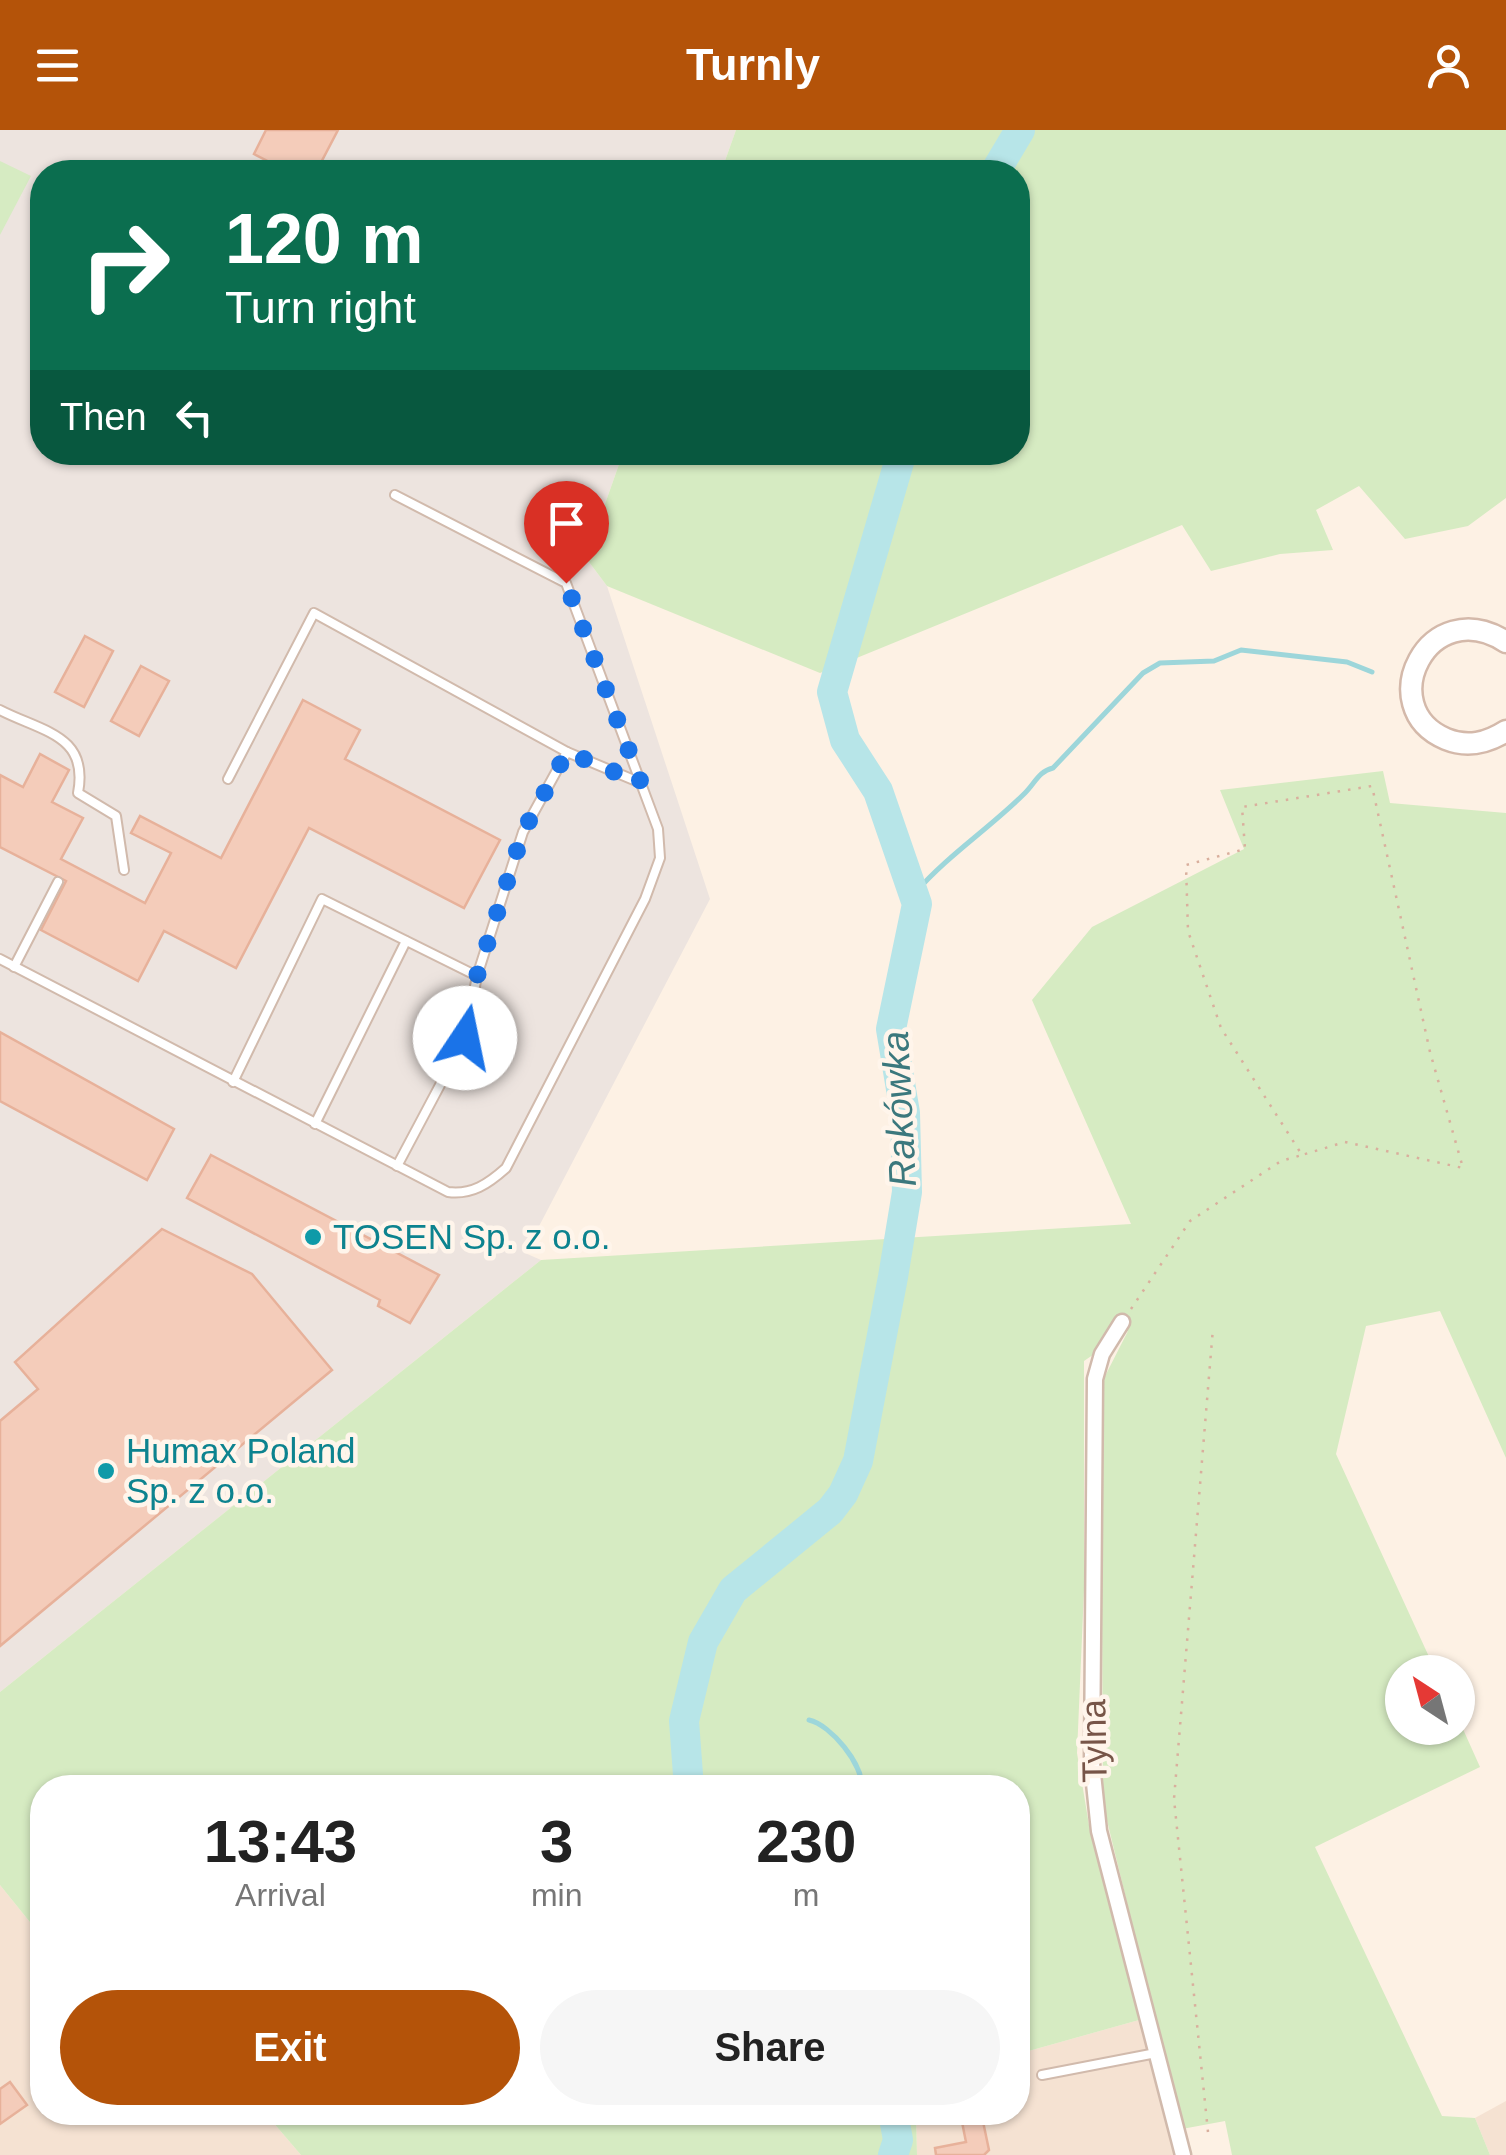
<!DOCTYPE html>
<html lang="en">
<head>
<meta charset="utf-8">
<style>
  :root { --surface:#fff; --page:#f6f6f6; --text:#222; --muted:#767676; --accent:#b45309 }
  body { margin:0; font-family:Arial,sans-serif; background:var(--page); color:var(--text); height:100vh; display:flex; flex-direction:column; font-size:38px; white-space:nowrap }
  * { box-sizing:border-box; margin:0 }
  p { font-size:32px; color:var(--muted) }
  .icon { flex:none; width:55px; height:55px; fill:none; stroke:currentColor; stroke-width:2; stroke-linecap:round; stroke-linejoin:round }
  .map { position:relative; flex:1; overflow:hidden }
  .details { position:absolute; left:30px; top:1645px; width:1000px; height:350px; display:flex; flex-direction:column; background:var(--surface); border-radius:40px; box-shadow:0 2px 8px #0004 }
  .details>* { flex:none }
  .hud { position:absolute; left:30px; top:30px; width:1000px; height:305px; border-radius:40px; box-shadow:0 2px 8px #0004; background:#0b6e4f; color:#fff; overflow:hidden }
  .needle { width:65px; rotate:324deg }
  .buttons { position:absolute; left:1385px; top:1525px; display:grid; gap:20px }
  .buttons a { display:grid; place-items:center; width:90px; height:90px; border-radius:50%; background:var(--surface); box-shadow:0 2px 8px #0004; font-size:50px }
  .pin { position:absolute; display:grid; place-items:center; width:85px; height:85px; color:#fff; margin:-102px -42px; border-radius:50% 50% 50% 0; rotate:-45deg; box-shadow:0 0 10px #0007 }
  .pin .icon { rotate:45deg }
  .me { position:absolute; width:110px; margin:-55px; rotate:11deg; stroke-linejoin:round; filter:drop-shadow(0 0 8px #0008) }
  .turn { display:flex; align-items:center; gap:35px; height:210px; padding:0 30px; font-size:45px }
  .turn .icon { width:130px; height:130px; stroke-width:2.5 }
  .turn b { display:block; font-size:70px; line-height:85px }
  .then { display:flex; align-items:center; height:95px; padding:0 30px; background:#0003; gap:20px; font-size:38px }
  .eta { display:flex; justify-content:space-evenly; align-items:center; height:170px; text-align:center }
  .eta b { font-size:60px; font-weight:700; line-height:70px }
  .action { display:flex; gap:20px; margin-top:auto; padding:20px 30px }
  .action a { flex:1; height:115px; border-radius:60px; background:var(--accent); color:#fff; font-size:40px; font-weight:700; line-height:115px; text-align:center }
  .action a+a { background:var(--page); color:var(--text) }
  header { display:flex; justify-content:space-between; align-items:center; height:130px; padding:0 30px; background:var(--accent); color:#fff; font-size:45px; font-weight:700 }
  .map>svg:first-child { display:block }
  .residential { fill:#f5e2d2 }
  .industrial { fill:#ede4df }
  .green { fill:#d6ebc2 }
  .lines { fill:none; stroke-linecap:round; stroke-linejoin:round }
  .stream { stroke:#9dd6da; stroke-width:5 }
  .river { stroke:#b7e5e8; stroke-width:30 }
  .building { fill:#f4ccba; stroke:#e7b19a; stroke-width:2.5 }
  .service-casing { stroke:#d1baac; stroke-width:12 }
  .minor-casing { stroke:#d1baac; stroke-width:19 }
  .secondary-casing { stroke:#d4b9aa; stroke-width:25 }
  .path { stroke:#d9af9d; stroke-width:2.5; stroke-dasharray:2.5 8; stroke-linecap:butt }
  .service { stroke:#fff; stroke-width:8 }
  .minor { stroke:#fff; stroke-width:14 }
  .secondary { stroke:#fff; stroke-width:20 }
  .route { stroke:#1a73e8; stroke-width:18; stroke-dasharray:0 32.4 }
  .culture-dot { fill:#0f9aa8; stroke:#fff5eb; stroke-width:4 }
  .labels { text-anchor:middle; stroke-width:9; stroke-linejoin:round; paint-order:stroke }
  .culture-label { font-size:35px; fill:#0d838f; stroke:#fff5eb; text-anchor:start }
  .street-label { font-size:35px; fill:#775548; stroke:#fff5eb }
  .water-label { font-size:38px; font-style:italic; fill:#3b787d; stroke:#fff5eb }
</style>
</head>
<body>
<header><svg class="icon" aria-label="menu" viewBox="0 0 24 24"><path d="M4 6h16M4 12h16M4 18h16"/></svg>Turnly<svg class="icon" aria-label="person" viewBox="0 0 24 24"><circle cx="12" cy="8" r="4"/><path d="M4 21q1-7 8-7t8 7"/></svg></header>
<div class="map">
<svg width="1506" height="2025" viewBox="0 0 1506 2025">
  <rect width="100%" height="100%" fill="#fdf1e4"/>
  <!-- residential -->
  <g class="residential">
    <path d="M 0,1755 L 42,1807 L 42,1982 L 265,1983 L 301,2025 L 0,2025 Z"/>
    <path d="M 1139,1890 L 1178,2025 L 917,2025 L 916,1983 L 1018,1982 L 1018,1924 Z"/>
    <path d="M 1506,1971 L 1506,2025 L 1490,2025 L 1475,1988 Z"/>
  </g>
  <!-- industrial -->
  <path class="industrial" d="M 0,0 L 736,0 L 721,42 L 42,42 L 42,322 L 623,323 L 586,428 L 607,456 L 710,769 L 525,1123 L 541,1130 L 0,1562 Z"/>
  <!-- green -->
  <g class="green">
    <path d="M 736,0 L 1506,0 L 1506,368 L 1468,396 L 1405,409 L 1359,356 L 1316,380 L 1333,420 L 1280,424 L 1211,441 L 1182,395 L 820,543 L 607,456 L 586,428 L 623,323 L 1018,322 L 1018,42 L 721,42 Z"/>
    <path d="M 0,31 L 31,46 L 0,105 Z"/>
    <path d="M 1383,641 L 1390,673 L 1506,683 L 1506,1328 L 1440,1181 L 1366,1196 L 1336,1324 L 1436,1542 L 1402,1542 L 1402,1598 L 1458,1598 L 1458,1588 L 1480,1637 L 1315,1717 L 1442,1986 L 1475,1988 L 1490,2025 L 1232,2025 L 1225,1991 L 1182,1999 L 1103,1674 L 1101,1254 L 1128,1201 L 1084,1231 L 1084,1460 L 1077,1623 L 1089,1695 L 1139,1890 L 1018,1924 L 1018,1658 L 42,1658 L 42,1807 L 0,1755 L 0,1562 L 541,1130 L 1131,1094 L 1032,870 L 1092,797 L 1244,719 L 1220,660 Z"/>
    <path d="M 265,1983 L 916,1983 L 917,2025 L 301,2025 Z"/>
  </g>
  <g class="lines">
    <!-- stream -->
    <g class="stream">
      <path d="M 915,763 C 948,725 990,698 1025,663 C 1035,653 1039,641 1053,638 L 1143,543 L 1160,533 L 1214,531 L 1241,520 L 1347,532 L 1372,542"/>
      <path d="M 809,1590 C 831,1595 863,1634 862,1658"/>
    </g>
    <!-- river -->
    <g class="river">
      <path d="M 995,42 L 1020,0"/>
      <path d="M 689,1658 L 684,1591 L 703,1512 L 733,1460 L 830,1381 L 843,1364 L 858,1331 L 893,1147 L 907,1062 L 905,983 L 891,899 L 917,774 L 878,661 L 845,610 L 832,562 L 902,322"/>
      <path d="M 893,2025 L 898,2010 L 893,1982"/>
    </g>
  </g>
  <!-- building -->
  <g class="building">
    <path d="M 266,0 L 338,0 L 316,42 L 289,42 L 254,24 Z"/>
    <path d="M 85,506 L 113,521 L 84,577 L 55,562 Z"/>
    <path d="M 141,536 L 169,551 L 139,606 L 111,591 Z"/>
    <path d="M 303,570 L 360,600 L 345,629 L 500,710 L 464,778 L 309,698 L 236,838 L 164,801 L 138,851 L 41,800 L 66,751 L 0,717 L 0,645 L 23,657 L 40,624 L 69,640 L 52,672 L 83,688 L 61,729 L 145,773 L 171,723 L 131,703 L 140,686 L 221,728 Z"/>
    <path d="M 0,902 L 174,999 L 147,1050 L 0,971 Z"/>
    <path d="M 211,1025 L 439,1145 L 410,1193 L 378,1176 L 380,1170 L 187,1068 Z"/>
    <path d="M 162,1099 L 252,1144 L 332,1240 L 0,1516 L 0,1291 L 38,1259 L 15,1232 Z"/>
    <path d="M 10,1952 L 27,1975 L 0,1994 L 0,1959 Z"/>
    <path d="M 960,1982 L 981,1982 L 989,2020 L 984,2025 L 936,2025 L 935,2018 L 966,2012 Z"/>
  </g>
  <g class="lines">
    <defs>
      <g id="service">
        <path d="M 0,580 C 43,602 89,605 78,663 L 116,686 L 124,740"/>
        <path d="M 228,649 L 314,483 L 567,622"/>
        <path d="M 0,829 L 448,1062 C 472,1065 488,1054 506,1038 L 645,769 L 660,728 L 658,699 L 566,453 L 395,365"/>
        <path d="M 14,837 L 58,752"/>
        <path d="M 477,846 L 523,702 L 567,622 L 641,653"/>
        <path d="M 233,952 L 322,769 L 477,846 L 465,908 L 397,1036"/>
        <path d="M 315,994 L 406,811"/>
        <path d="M 1042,1945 L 1156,1923"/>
      </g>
      <path id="minor" d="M 1122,1192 L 1102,1224 L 1095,1249 L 1092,1634 L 1099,1701 L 1183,2025"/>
      <path id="secondary" d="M 1506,512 C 1428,462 1372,578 1446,609 C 1468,618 1487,613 1506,601"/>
    </defs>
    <!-- service casing -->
    <use href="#service" class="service-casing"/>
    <!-- minor casing -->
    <use href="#minor" class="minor-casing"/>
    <!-- secondary casing -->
    <use href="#secondary" class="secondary-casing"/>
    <!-- path -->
    <g class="path">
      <path d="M 1131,1179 L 1190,1091 L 1281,1031 L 1302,1025 L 1221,898 L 1188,801 L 1186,735 L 1245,719 L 1242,677 L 1372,656 L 1430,922 L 1463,1038 L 1345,1012 L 1302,1025"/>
      <path d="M 1208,2002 L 1174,1669 L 1213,1198"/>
    </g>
    <!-- service -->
    <use href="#service" class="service"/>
    <!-- minor -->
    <use href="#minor" class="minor"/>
    <!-- secondary -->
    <use href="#secondary" class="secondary"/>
  </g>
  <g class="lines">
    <!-- route -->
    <path class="route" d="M 465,908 L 477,846 L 523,702 L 567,622 L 641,653 L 566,453"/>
  </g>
  <!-- markers -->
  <g class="culture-dot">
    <circle cx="313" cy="1107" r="10"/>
    <circle cx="106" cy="1341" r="10"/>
  </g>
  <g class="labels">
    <!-- culture labels -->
    <g class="culture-label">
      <text x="333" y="1119">TOSEN Sp. z o.o.</text>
      <text x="126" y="1333">Humax Poland<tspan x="126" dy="40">Sp. z o.o.</tspan></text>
    </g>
    <!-- street labels -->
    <g class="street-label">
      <text transform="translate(1094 1611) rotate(-91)" y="12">Tylna</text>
    </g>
    <!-- water labels -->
    <g class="water-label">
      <text transform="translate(899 979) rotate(-93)" y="13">Rakówka</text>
    </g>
  </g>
</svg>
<div class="buttons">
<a><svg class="needle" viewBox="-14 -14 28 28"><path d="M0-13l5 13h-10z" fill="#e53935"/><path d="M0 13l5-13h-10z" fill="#767676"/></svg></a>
</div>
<div class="pin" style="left:566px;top:453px;background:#d93025"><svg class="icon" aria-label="arrive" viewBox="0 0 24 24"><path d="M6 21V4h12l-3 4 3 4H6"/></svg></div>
<svg class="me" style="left:465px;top:908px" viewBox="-20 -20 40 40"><circle r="19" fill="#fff"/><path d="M0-13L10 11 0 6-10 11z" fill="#1a73e8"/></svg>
<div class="hud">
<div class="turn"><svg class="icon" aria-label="right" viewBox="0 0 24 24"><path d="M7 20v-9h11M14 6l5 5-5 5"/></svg><div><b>120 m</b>Turn right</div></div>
<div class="then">Then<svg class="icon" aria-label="left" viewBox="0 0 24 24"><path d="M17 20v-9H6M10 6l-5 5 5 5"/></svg></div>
</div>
<section class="details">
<div class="eta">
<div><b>13:43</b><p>Arrival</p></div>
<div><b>3</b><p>min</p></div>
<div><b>230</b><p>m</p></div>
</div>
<div class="action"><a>Exit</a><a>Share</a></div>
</section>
</div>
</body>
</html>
